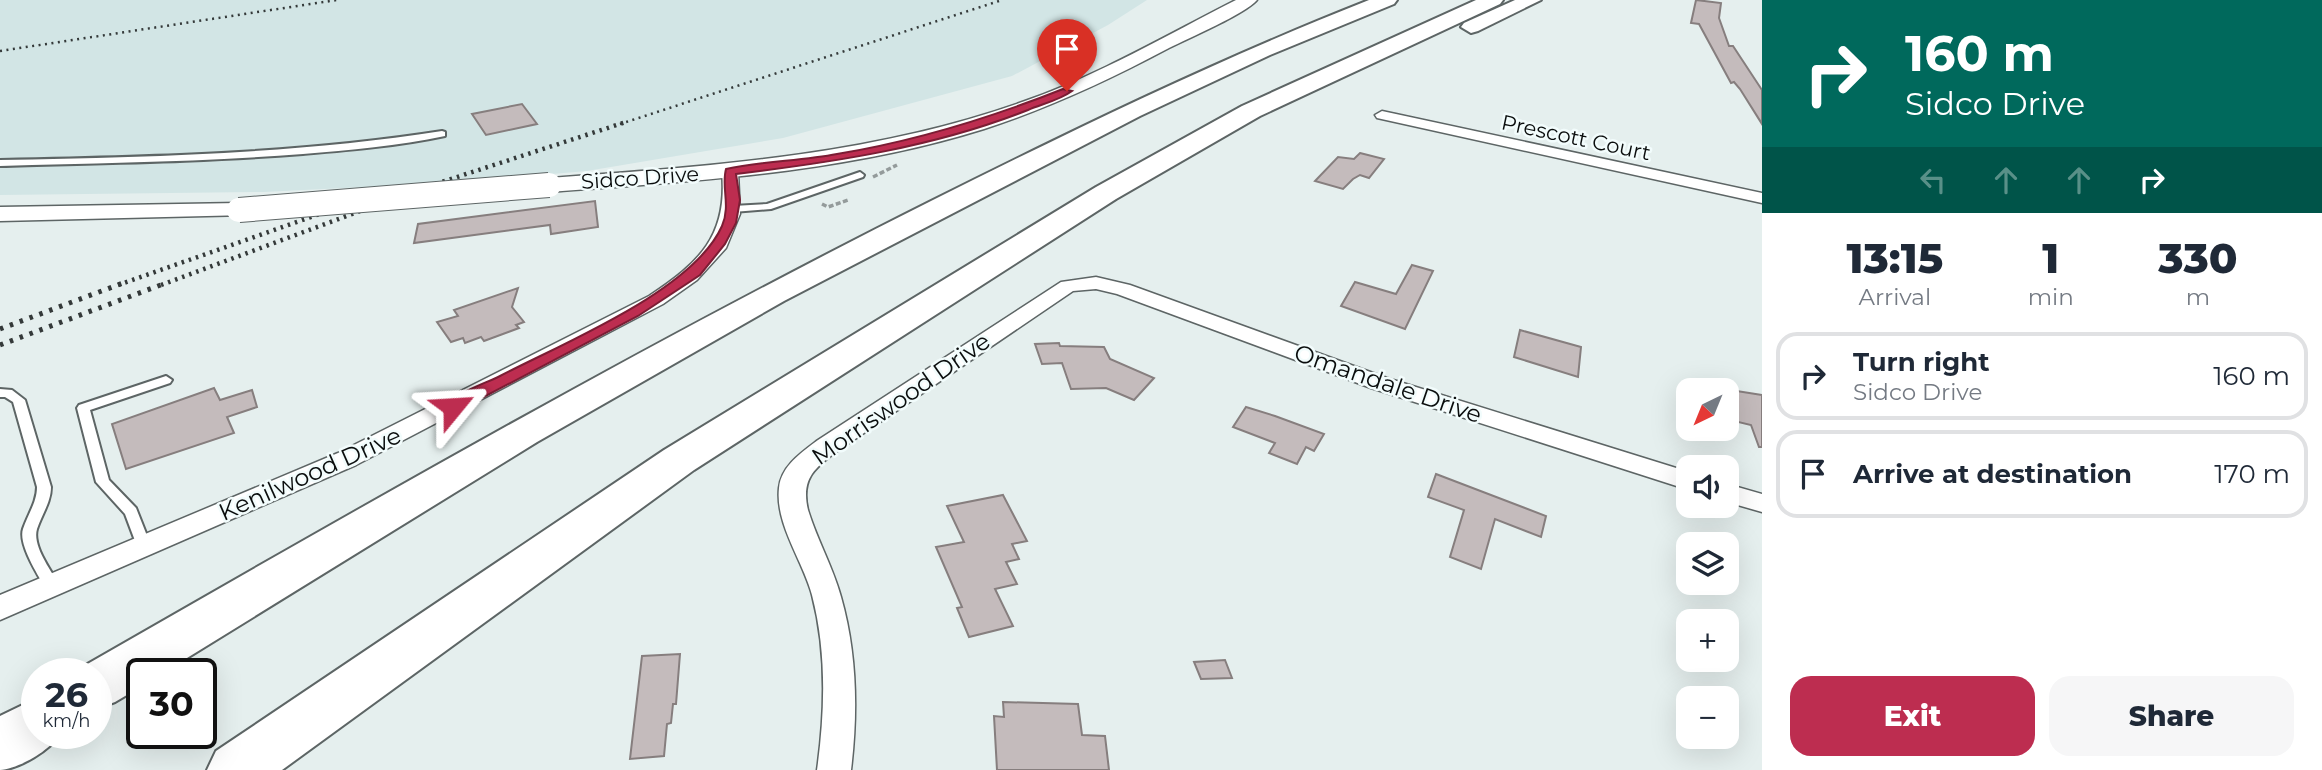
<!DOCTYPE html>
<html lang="en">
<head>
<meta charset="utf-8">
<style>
  :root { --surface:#fff; --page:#f6f6f7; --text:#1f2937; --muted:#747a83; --line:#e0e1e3; --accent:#bd2d50 }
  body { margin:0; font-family:Montserrat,sans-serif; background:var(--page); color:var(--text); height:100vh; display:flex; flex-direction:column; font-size:26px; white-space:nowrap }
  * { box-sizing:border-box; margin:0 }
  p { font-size:23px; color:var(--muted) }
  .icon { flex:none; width:38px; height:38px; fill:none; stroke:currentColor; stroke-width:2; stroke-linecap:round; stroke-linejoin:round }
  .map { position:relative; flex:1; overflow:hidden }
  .sheet { display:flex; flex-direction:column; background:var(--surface); width:560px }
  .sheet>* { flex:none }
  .banner { background:#00695c; color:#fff; overflow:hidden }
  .needle { width:46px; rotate:223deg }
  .tools { position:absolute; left:1676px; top:378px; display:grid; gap:14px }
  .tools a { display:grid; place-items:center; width:63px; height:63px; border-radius:14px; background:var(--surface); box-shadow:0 7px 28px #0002; font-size:35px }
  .speed { position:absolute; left:21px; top:658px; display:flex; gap:14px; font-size:35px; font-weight:700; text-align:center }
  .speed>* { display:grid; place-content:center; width:91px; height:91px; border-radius:50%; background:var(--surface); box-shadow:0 7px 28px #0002; line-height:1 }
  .speed small { font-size:18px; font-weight:400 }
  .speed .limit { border:4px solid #111; border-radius:10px; background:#fff; color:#111 }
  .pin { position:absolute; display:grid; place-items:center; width:60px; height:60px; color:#fff; margin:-72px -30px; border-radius:50% 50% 50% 0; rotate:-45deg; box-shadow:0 0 7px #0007 }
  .pin .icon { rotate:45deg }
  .me { position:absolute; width:77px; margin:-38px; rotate:63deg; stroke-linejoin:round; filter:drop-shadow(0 0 5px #0008) }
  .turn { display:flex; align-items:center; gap:24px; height:147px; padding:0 28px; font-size:32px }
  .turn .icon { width:91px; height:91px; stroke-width:2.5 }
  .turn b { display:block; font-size:49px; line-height:60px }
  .lanes { display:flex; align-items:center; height:66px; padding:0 28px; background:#0003; justify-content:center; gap:35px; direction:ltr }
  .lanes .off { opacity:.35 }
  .eta { display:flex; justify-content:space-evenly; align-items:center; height:119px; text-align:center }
  .eta b { font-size:42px; font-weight:800; line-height:49px }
  .button { display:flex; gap:14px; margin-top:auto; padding:14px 28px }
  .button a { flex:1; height:80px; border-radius:21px; background:var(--accent); color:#fff; font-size:28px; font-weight:800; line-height:80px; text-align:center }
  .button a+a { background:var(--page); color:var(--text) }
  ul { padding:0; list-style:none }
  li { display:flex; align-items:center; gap:21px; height:88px; margin:0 14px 10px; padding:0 14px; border:4px solid var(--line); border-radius:21px }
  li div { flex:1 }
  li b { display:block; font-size:26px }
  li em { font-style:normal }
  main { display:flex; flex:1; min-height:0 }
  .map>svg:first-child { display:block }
  .built { fill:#d2e5e5 }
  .building { fill:#c4bbbc; stroke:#867e7e; stroke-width:2 }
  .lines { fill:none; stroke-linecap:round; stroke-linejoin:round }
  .lane-casing { stroke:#5d6565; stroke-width:4 }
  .street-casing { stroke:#5d6565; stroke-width:3 }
  .secondary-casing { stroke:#5d6565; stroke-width:3 }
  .highway-casing { stroke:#5d6565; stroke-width:4 }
  .path { stroke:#949b9b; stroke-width:3.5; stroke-dasharray:5 2.5; stroke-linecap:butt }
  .lane { fill:#fff; fill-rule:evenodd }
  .street { fill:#fff; fill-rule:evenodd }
  .secondary { fill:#fff; fill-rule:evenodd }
  .highway { fill:#fff; fill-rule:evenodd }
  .rail-far2 { stroke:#343939; stroke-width:2.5; stroke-dasharray:2 4.5; stroke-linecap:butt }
  .rail-far1 { stroke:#343939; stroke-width:4.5; stroke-dasharray:2.5 5; stroke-linecap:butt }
  .rail { stroke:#343939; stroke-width:5; stroke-dasharray:3.5 7; stroke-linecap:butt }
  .secondary-bridge-casing { stroke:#5d6565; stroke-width:26; stroke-linecap:butt }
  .secondary-bridge { stroke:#fff; stroke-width:24 }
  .route { fill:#bd2d50; stroke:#7b1d34; stroke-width:2 }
  .labels { text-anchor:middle; stroke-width:5; stroke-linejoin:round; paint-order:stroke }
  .far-street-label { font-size:21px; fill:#0a0d0d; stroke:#f2fcfc }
  .street-label { font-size:24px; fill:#0a0d0d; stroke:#f2fcfc }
</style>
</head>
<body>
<main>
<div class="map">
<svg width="1762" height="770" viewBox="0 0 1762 770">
  <rect width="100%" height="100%" fill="#e5efee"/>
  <!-- built -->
  <path class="built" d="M 0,0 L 1147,0 L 1108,25 L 1012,76 L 783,138 L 587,171 L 444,183 L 264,192 L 0,195 Z"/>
  <!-- building -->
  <g class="building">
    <path d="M 1696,0 L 1721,3 L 1719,18 L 1729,46 L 1733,46 L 1762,90 L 1762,124 L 1740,89 L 1734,82 L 1731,83 L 1699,24 L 1691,23 Z"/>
    <path d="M 522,104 L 537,124 L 486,135 L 472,114 Z"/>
    <path d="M 1360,153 L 1384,159 L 1369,178 L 1360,175 L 1353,179 L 1343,189 L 1315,181 L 1338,157 L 1354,159 Z"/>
    <path d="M 595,201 L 598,227 L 551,234 L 550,225 L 414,243 L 418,224 Z"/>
    <path d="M 1412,265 L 1433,271 L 1405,329 L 1341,306 L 1355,282 L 1396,294 Z"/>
    <path d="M 518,288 L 512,307 L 524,322 L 516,325 L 519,328 L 484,341 L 481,337 L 465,343 L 463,338 L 451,342 L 437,322 L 458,316 L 454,310 Z"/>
    <path d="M 1520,330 L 1581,347 L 1578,377 L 1514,357 Z"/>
    <path d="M 1059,343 L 1060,346 L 1104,347 L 1110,359 L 1154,378 L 1134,400 L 1106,388 L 1071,389 L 1062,363 L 1042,364 L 1035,344 Z"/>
    <path d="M 214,388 L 220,400 L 252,390 L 257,407 L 227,417 L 234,433 L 126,469 L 112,424 Z"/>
    <path d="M 1724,389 L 1762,395 L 1762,447 L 1759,447 L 1751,425 L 1734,421 Z"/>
    <path d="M 1246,407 L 1275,416 L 1324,434 L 1314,451 L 1306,447 L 1297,464 L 1269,453 L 1275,443 L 1233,427 Z"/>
    <path d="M 1436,474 L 1546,516 L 1541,537 L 1495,519 L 1481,569 L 1450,557 L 1464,510 L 1428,497 Z"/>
    <path d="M 1003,495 L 1027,541 L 1012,544 L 1019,559 L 1006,562 L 1017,584 L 995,589 L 1013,626 L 969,637 L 957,608 L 962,607 L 936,547 L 964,542 L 947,506 Z"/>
    <path d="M 680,654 L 676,704 L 673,704 L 671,723 L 667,724 L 664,756 L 630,759 L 642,656 Z"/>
    <path d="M 1225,660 L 1232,678 L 1201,679 L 1194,662 Z"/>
    <path d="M 1003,702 L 1078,704 L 1082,735 L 1105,736 L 1109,770 L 997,770 L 994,716 L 1004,717 Z"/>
  </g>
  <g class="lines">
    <defs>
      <g id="lane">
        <path d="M 442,131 L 445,132 L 445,136 C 398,146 350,150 303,154 C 202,162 101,163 0,166 L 0,160 C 148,157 295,154 442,131 Z"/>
        <path d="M 860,172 L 864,175 L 863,177 L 771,209 L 733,212 L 728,209 L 733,206 L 767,204 Z"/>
        <path d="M 166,376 L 172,380 L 170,383 L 90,410 L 109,480 L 136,508 L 151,546 L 149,550 L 144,552 L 139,550 L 137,546 L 125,514 L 96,482 L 77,408 L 79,405 Z"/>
        <path d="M 0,389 L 12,390 L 25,400 L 51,487 C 51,502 42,514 37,529 C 32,546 51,570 59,585 L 56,589 L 51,591 L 46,589 C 38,575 18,544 23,529 C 28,514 37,502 37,487 L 13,402 L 5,397 L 0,397 Z"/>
      </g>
      <g id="street">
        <path d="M 1382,111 L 1762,193 L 1762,203 L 1377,118 L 1375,115 Z"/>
        <path d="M 730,167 L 738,172 L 740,214 L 726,248 L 697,280 L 663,304 L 356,465 L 0,620 L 0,595 L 338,453 L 649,296 C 699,263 728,236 722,172 Z"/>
        <path d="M 1096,277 L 1130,285 L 1387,378 L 1689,472 L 1689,490 L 1371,388 L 1117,294 L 1096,289 L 1073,291 L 836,452 C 813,469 801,480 808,510 C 817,540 833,567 841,597 C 857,653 858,712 851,770 L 817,770 C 825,713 827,652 812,595 C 803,561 775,524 779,488 C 781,466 802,452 818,440 L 1061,282 Z"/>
        <path d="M 1727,484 L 1762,494 L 1762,512 L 1727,502 Z"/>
      </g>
      <g id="secondary">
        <path d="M 1236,0 L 1257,0 C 1245,14 1189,38 1169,48 C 1109,80 1049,108 984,129 C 844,173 695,181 549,192 L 541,190 L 537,185 L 541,180 L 549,178 C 710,166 872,156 1025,101 C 1099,75 1167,35 1236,0 Z"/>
        <path d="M 239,203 L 248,205 L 251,210 L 248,215 L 0,221 L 0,207 Z"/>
      </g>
      <g id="highway">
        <path d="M 1369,0 L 1397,0 L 1394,4 L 1270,55 L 1140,116 L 784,301 L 537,442 L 161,674 L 142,674 L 142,686 L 115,702 L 96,709 L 96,674 L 75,674 L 77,670 C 359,508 640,347 931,201 C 1075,129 1219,59 1369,0 Z"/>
        <path d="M 1476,0 L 1503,0 L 1500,4 L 1260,116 L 1116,199 L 694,470 L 282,770 L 207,770 L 216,751 L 664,450 L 1096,187 L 1242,106 Z"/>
        <path d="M 1515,0 L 1541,0 L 1478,31 L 1471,33 L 1461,27 L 1464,23 Z"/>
        <path d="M 37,698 L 37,733 L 60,733 C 52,750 18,769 0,770 L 0,716 Z"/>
      </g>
    </defs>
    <!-- lane casing -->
    <use href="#lane" class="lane-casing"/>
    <!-- street casing -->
    <use href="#street" class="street-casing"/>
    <!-- secondary casing -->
    <use href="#secondary" class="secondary-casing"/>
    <!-- highway casing -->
    <use href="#highway" class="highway-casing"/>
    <!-- path -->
    <g class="path">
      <path d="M 873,177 L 897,165"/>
      <path d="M 822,204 L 828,207 L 848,200"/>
    </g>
    <!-- lane -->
    <use href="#lane" class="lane"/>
    <!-- street -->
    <use href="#street" class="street"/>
    <!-- secondary -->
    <use href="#secondary" class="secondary"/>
    <!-- highway -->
    <use href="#highway" class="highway"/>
    <!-- rail-far2 -->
    <g class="rail-far2">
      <path d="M 0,51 L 337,0"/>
      <path d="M 620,124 L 1002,0"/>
    </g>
    <!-- rail-far1 -->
    <g class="rail-far1">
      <path d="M 118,285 L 382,192"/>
      <path d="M 161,285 L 414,191 L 626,122"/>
    </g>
    <!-- rail -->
    <g class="rail">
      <path d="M 0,329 L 123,283"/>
      <path d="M 0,345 L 166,283"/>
    </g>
    <defs>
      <path id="secondary-bridge" d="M 239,210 L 549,185"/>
    </defs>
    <!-- secondary-bridge casing -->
    <use href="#secondary-bridge" class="secondary-bridge-casing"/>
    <!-- secondary-bridge -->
    <use href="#secondary-bridge" class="secondary-bridge"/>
  </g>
  <!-- route -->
  <path class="route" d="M 1063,89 L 1072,91 C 1060,100 1042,104 1028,110 C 935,147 835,162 736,174 L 740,200 L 736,223 L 725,244 L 700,275 L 638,316 L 459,410 L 453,412 L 445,407 C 455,393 484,384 500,376 C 563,343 693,291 722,226 C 731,205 721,187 726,169 C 762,161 801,161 837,154 C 915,141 990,118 1063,89 Z"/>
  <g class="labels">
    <!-- far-street labels -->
    <g class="far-street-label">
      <text transform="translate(1576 138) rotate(12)" y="7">Prescott Court</text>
      <text transform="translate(640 178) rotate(-4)" y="7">Sidco Drive</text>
    </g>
    <!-- street labels -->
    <g class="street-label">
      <text transform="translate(1388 384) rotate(19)" y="8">Omandale Drive</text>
      <text transform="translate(901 399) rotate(-35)" y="8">Morriswood Drive</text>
      <text transform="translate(310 474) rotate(-24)" y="8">Kenilwood Drive</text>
    </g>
  </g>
</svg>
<div class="tools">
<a><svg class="needle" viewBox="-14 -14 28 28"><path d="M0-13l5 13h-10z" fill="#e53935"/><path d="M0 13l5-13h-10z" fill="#747a83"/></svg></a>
<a><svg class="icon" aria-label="sound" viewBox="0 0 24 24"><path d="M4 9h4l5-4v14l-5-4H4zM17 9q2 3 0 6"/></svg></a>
<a><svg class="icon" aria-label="layers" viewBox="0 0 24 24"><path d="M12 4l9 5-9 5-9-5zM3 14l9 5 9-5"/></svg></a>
<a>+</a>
<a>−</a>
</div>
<div class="speed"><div>26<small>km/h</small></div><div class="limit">30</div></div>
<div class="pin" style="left:1067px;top:91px;background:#d93025"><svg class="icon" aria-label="arrive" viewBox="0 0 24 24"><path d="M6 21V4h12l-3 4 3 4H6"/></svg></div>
<svg class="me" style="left:453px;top:407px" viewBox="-20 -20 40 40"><path d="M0-17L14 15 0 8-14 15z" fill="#bd2d50" stroke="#fff" stroke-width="4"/></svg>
</div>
<section class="sheet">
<div class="banner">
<div class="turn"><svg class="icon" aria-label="right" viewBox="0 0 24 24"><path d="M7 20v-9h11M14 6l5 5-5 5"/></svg><div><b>160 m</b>Sidco Drive</div></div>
<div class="lanes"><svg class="icon off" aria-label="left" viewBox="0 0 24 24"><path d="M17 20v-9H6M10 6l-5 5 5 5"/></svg><svg class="icon off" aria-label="ahead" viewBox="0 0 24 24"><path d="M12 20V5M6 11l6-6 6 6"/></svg><svg class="icon off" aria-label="ahead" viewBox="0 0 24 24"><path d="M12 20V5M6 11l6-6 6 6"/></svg><svg class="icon" aria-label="right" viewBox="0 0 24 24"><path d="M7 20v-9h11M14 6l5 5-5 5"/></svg></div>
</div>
<div class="eta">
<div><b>13:15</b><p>Arrival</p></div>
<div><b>1</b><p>min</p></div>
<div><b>330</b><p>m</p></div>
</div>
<ul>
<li><svg class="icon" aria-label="right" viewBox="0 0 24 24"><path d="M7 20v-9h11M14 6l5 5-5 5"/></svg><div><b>Turn right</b><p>Sidco Drive</p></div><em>160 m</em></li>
<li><svg class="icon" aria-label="arrive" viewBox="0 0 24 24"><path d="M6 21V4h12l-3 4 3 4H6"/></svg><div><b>Arrive at destination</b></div><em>170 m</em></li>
</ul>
<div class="button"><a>Exit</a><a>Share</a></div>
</section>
</main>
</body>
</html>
